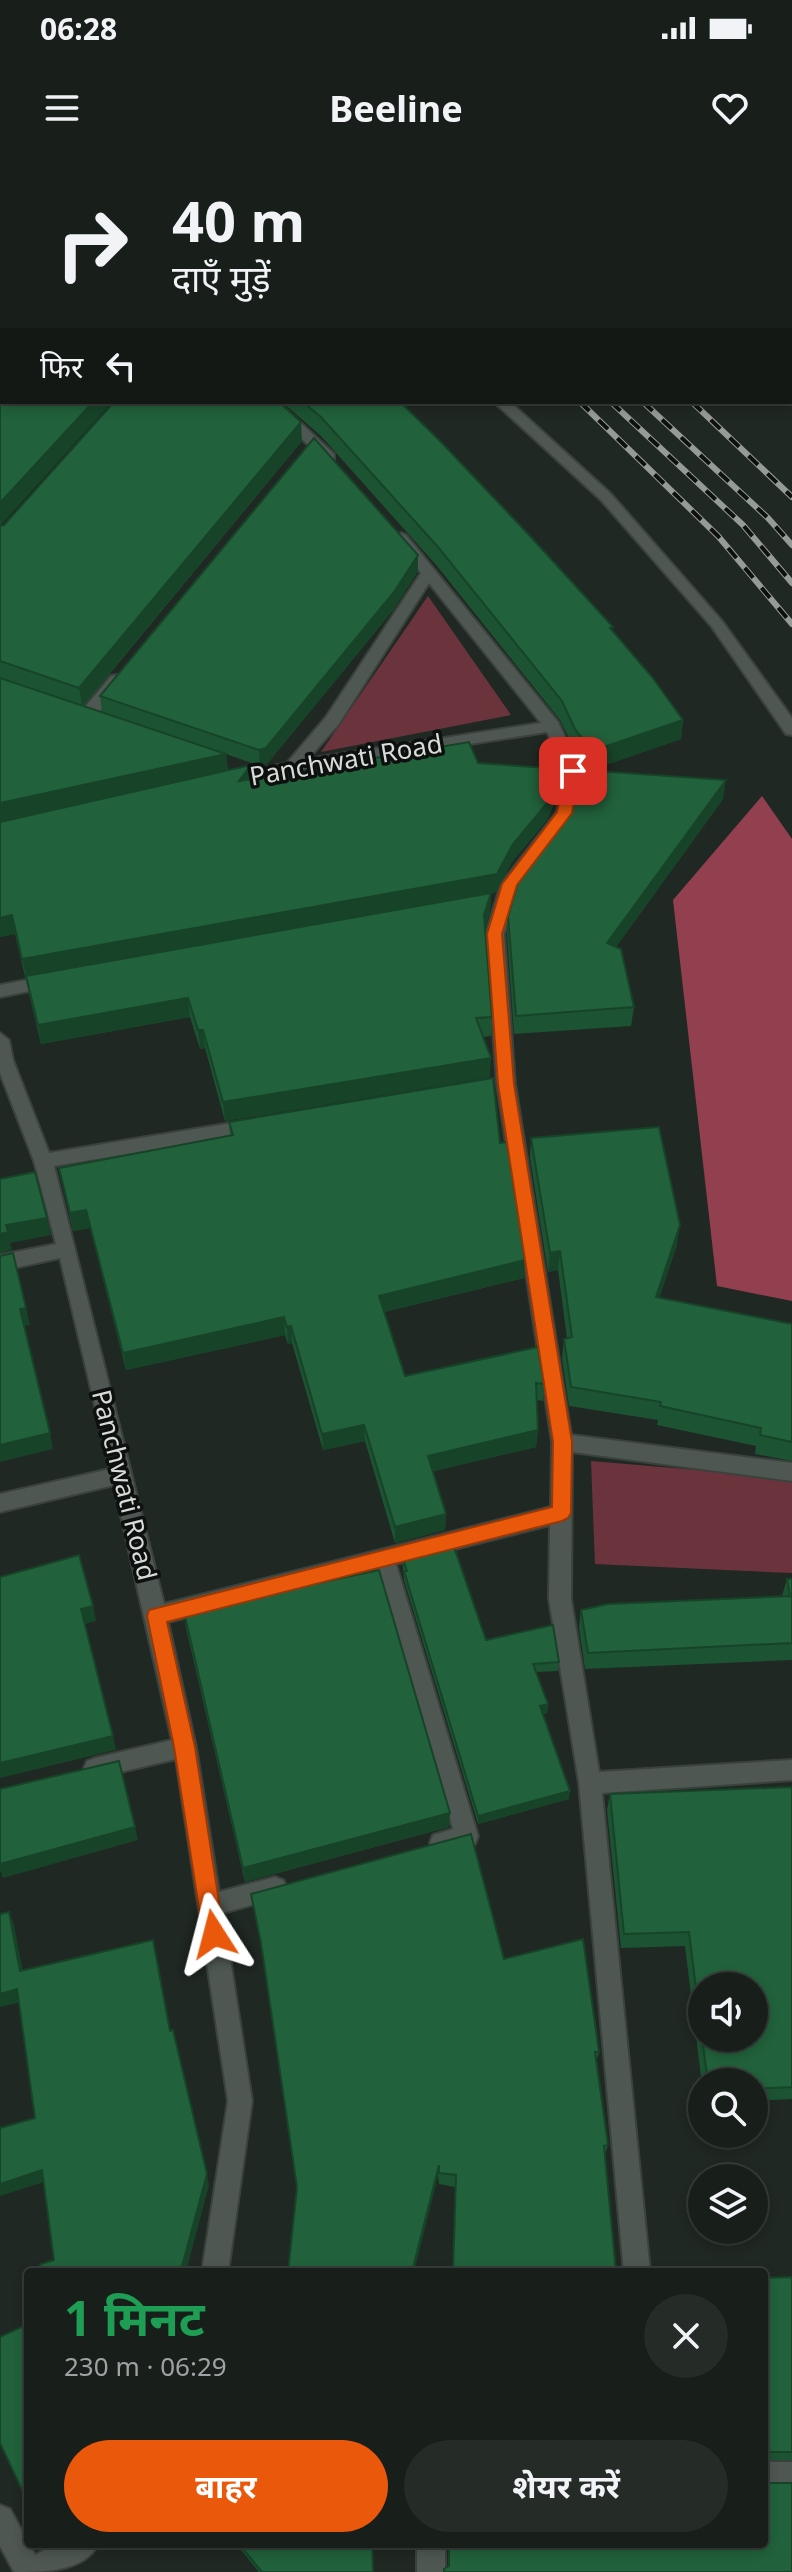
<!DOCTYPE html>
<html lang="hi">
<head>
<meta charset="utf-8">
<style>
  :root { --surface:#181e1a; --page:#252b27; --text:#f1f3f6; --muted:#9fa2a2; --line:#363c39; --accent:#ea580c }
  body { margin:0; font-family:"Noto Sans","Noto Sans Devanagari",sans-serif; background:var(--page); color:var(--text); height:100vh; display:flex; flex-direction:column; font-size:30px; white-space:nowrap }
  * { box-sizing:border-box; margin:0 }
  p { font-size:26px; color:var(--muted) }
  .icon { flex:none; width:44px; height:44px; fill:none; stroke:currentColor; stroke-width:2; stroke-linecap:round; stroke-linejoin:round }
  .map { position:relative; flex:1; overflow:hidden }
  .panel { position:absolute; left:24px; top:2108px; width:744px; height:280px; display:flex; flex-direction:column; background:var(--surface); border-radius:8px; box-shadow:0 4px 12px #0003,0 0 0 2px var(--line) }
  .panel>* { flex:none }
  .top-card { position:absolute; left:0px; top:0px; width:792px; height:244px; box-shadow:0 4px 12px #0003,0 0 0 2px var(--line); background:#181e1a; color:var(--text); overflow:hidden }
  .fabs { position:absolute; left:688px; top:1812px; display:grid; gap:16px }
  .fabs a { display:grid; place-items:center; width:80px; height:80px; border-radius:50%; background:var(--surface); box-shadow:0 4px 12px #0003,0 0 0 2px var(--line); font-size:40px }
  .pin { position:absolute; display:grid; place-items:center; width:68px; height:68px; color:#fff; margin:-34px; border-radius:16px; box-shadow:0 4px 12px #0006 }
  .me { position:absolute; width:88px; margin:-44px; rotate:351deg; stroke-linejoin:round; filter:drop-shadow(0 0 6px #0008) }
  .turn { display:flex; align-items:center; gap:28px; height:168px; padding:0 40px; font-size:36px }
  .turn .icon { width:104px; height:104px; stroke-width:2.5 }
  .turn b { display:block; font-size:56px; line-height:68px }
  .then { display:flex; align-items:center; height:76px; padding:0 40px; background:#0003; gap:16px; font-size:30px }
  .round { display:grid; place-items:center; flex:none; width:84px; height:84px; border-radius:42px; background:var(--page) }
  .headline { display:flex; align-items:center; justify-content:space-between; height:136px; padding:0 40px }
  h1 { font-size:48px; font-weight:700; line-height:60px; color:#1e9e55 }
  .action { display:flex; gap:16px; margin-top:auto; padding:16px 40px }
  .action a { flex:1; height:92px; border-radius:48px; background:var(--accent); color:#fff; font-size:32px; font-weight:700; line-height:92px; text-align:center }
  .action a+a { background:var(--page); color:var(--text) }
  .status { display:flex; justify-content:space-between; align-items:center; height:56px; padding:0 40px; background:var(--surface); direction:ltr }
  .status svg { height:22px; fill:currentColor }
  header { display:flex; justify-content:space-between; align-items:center; height:104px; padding:0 40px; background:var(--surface); font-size:36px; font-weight:700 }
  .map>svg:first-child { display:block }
  .green { fill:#6b343d }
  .forest { fill:#923f4f }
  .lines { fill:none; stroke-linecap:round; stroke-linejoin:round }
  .minor-casing { stroke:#3b423d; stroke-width:4 }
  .minor { fill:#4e5751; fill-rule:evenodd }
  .rail-casing { stroke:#959b96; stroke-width:6 }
  .rail { stroke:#0d100e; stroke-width:4; stroke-dasharray:13; stroke-linecap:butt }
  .wall { fill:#1c5333 }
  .shaded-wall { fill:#174429 }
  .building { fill:#21613b; stroke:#174429; stroke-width:2 }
  .route { fill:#ea580c; stroke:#983908; stroke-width:2 }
  .labels { text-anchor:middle; stroke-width:7; stroke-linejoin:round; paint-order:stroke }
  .street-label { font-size:26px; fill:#d7dcd8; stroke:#0d100e }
</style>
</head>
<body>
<div class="status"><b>06:28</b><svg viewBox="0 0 49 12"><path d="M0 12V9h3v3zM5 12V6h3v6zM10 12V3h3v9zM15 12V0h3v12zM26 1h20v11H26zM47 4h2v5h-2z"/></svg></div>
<header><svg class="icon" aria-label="menu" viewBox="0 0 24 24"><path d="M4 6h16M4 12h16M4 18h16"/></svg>Beeline<svg class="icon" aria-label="heart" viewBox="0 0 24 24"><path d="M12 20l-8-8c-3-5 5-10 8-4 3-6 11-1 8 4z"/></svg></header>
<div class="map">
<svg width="792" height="2412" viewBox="0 0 792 2412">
  <rect width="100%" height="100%" fill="#202823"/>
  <!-- green -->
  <g class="green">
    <path d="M 428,436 L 511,555 L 321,592 Z"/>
    <path d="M 591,1301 L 792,1318 L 792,1413 L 595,1404 Z"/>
  </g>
  <!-- forest -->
  <path class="forest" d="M 762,636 L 792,679 L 792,1141 L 717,1126 L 673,740 Z"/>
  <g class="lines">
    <defs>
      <g id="minor">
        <path d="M 164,0 L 179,0 L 180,2 L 165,2 Z"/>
        <path d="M 263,242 L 278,242 L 334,294 L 334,300 L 324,300 Z"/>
        <path d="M 494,242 L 510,242 L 611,334 L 722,461 L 792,558 L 792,575 L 786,574 L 712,467 L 601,340 Z"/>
        <path d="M 401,373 L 406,375 L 558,562 L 581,611 L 573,653 L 518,726 L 504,774 L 515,924 L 571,1275 L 792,1303 L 792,1321 L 572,1292 L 571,1439 L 599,1612 L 792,1600 L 792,1620 L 602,1633 L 650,2112 L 624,2112 L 579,1623 L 549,1439 L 550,1365 L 396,1404 L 478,1676 L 475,1684 L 441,1694 L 433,1691 L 430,1683 L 433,1675 L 453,1669 L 377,1409 L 168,1462 L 196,1587 L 219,1732 L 275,1717 L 283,1720 L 287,1728 L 283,1736 L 223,1753 L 252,1941 L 228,2112 L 202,2112 L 228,1941 L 176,1599 L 95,1618 L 87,1615 L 84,1608 L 87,1601 L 95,1598 L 172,1580 L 114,1325 L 0,1352 L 0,1334 L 110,1309 L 60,1098 L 0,1111 L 0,1095 L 56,1084 L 34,1001 L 0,913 L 0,873 L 9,880 L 13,900 L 49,993 L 256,959 L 265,966 L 256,973 L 54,1006 L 164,1444 L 551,1347 L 552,1282 L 497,924 L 486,774 L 501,724 L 557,652 L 565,611 L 547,572 L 292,612 L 226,626 L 218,621 L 226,616 L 287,603 L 326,557 L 421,413 L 394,378 ZM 429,423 L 541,563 L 308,599 L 338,565 Z"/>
        <path d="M 117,515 L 125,520 L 123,524 L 92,561 L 80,561 L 80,553 L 111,516 Z"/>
        <path d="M 53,815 L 62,821 L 59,825 L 0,837 L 0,825 Z"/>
        <rect x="764" y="2302" width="28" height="26"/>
        <path d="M 0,2345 L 10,2349 L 35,2395 L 56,2384 L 98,2384 C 85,2412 42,2412 14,2412 L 0,2386 Z"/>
        <rect x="417" y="2384" width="28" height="28"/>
      </g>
    </defs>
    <!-- minor casing -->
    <use href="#minor" class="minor-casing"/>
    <!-- minor -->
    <use href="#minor" class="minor"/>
    <defs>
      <g id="rail">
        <path d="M 248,0 L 252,2"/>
        <path d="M 281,0 L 285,2"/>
        <path d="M 317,0 L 320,2"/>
        <path d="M 364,0 L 368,2"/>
        <path d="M 580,242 L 718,376 L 792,464"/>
        <path d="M 611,242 L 743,365 L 792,423"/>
        <path d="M 643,242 L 768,358 L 792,385"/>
        <path d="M 692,242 L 792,337"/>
      </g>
    </defs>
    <!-- rail casing -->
    <use href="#rail" class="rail-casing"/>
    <!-- rail -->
    <use href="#rail" class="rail"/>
  </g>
  <!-- wall -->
  <g class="wall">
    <path d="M 282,242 L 400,242 L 612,471 L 683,560 L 681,579 L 591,610 L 574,588 L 560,560 L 437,406 L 321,276 Z"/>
    <path d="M 302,281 L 83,546 L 102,552 L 100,536 L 418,411 L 394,449 L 267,604 L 260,606 L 226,594 L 228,611 L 252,619 L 478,603 L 562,609 L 561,627 L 547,660 L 512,702 L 496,732 L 491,733 L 490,752 L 485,768 L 492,857 L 491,876 L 483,877 L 490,917 L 225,961 L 205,888 L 200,889 L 190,857 L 41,884 L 15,774 L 0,777 L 0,366 Z"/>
    <path d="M 723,639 L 616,787 L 634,847 L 631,866 L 514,874 L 507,774 L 508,756 Z"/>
    <path d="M 229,962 L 500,983 L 525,1100 L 524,1118 L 384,1152 L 405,1216 L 538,1187 L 544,1224 L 543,1241 L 537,1240 L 538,1270 L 536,1287 L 432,1311 L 446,1354 L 445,1370 L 395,1383 L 365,1281 L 323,1290 L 292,1183 L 288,1184 L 285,1175 L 126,1210 L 90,1068 L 73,1071 L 59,1008 L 230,976 Z"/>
    <path d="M 531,978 L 677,1085 L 659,1138 L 792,1164 L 792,1301 L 755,1294 L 756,1286 L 657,1265 L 658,1260 L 569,1246 L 562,1198 L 564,1179 L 567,1178 L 558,1110 L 548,1112 L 530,998 Z"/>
    <path d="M 402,1397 L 486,1480 L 559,1502 L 558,1511 L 536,1512 L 548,1544 L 547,1553 L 543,1554 L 569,1639 L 478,1664 L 404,1420 Z"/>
    <path d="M 787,1419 L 792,1419 L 792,1500 L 585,1509 L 579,1467 L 581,1450 L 782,1436 Z"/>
    <path d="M 184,1452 L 450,1653 L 449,1667 L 245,1722 L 186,1468 Z"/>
    <path d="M 792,1627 L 792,1939 L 754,1941 L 754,1922 L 702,1922 L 702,1925 L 685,1786 L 621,1788 L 607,1650 L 610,1634 Z"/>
    <path d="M 251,1734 L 504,1799 L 599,1892 L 596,1902 L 608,1985 L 605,1995 L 455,2027 L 439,2024 L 438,2016 L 297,2027 L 263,1797 Z"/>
    <path d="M 792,2117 L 792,2300 L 768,2300 L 768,2323 L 792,2323 L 792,2412 L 444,2412 L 444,2409 L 448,2406 L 448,2384 L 764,2384 L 764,2118 Z"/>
    <path d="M 236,2384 L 372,2384 L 373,2412 L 259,2412 Z"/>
  </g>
  <!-- shaded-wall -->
  <g class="shaded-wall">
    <path d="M 93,242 L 112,242 L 0,366 L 0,343 Z"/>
    <path d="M 301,262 L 302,281 L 82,546 L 79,528 Z"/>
    <path d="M 418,395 L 418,411 L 394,449 L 267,604 L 260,606 L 259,590 Z"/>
    <path d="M 683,560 L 681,579 L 591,610 L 592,591 Z"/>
    <path d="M 226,594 L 228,612 L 0,663 L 0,643 Z"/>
    <path d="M 251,605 L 252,624 L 239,621 Z"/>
    <path d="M 562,609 L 561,627 L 547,660 L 512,702 L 496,732 L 491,733 L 490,752 L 483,774 L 484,755 L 490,733 L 26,817 L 22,799 L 513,684 Z"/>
    <path d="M 726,620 L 723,639 L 605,802 L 607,783 Z"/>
    <path d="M 12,755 L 15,774 L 0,777 L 0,758 Z"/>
    <path d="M 188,838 L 190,857 L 41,884 L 38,865 Z"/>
    <path d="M 198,870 L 203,870 L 205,888 L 200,889 Z"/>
    <path d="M 491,898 L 490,917 L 225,961 L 223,942 Z"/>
    <path d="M 86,1050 L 90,1068 L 73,1071 L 70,1053 Z"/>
    <path d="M 47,1058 L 51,1075 L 10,1083 L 12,1090 L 0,1093 L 0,1074 L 6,1065 Z"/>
    <path d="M 680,1065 L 677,1085 L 653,1156 L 656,1137 Z"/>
    <path d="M 560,1091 L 558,1110 L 548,1112 L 550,1093 Z"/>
    <path d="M 525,1100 L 524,1118 L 379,1153 L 379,1136 Z"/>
    <path d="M 26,1148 L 30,1165 L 24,1166 L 20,1149 Z"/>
    <path d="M 284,1157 L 285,1175 L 126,1210 L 123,1193 Z"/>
    <path d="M 291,1166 L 292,1183 L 288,1184 L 287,1167 Z"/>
    <path d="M 364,1265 L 365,1281 L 323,1290 L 322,1274 Z"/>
    <path d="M 538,1270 L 536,1287 L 427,1313 L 428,1296 Z"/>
    <path d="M 50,1273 L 53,1289 L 0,1302 L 0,1285 Z"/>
    <path d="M 446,1354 L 445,1370 L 395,1383 L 395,1367 Z"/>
    <path d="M 93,1446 L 96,1461 L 85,1464 L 81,1449 Z"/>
    <path d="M 548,1544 L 547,1553 L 539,1555 L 540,1546 Z"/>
    <path d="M 113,1576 L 116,1590 L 0,1618 L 0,1603 Z"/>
    <path d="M 570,1631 L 569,1639 L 478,1664 L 478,1656 Z"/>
    <path d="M 450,1653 L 449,1667 L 245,1722 L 243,1708 Z"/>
    <path d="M 135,1667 L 138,1680 L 3,1718 L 0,1710 L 0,1704 Z"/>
    <path d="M 9,1752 L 14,1765 L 25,1823 L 20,1811 Z"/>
    <path d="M 17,1829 L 22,1842 L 0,1847 L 0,1834 Z"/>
    <path d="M 173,1870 L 209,2025 L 186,2112 L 180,2112 Z"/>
    <path d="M 439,2005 L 438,2016 L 414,2112 L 412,2112 Z"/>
    <path d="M 42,2010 L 47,2021 L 0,2036 L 0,2024 Z"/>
  </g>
  <!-- building -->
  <g class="building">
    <path d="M 0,0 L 70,0 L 74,2 L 2,2 L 2,242 L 93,242 L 0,343 L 0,124 L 2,111 L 0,112 L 0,39 L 2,39 L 0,27 Z"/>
    <path d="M 114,242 L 279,242 L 301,262 L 79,528 L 0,501 L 0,366 L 4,365 Z"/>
    <path d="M 303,242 L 400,242 L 440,281 L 530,376 L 613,467 L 610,468 L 652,517 L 683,560 L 592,591 L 575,569 L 562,541 L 438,387 L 321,257 Z"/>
    <path d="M 314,278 L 418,395 L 394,432 L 266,588 L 259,590 L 100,536 Z"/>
    <path d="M 0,518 L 226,594 L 0,643 Z"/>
    <path d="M 469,582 L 478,603 L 562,609 L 548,642 L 513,684 L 497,714 L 22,799 L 12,755 L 0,758 L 0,662 L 251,605 L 239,621 Z"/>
    <path d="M 582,610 L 726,620 L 607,783 L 621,789 L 634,847 L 516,856 L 508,756 L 522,709 L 577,636 Z"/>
    <path d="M 491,733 L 484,755 L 492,857 L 476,858 L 491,898 L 223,942 L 203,870 L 198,870 L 188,838 L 38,865 L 26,816 Z"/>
    <path d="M 493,918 L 500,983 L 507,982 L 525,1100 L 379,1136 L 405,1216 L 538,1187 L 544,1224 L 536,1223 L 538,1270 L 428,1296 L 446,1354 L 395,1367 L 364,1265 L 322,1274 L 291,1166 L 287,1167 L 284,1157 L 123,1193 L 86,1050 L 70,1053 L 59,1008 L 233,975 L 229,962 Z"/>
    <path d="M 659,967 L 680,1065 L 656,1137 L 792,1164 L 792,1282 L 760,1275 L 761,1268 L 660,1246 L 661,1242 L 571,1227 L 564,1179 L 572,1177 L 560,1091 L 550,1093 L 531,978 Z"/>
    <path d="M 35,1012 L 47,1058 L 6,1065 L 8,1072 L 0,1074 L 0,1019 Z"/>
    <path d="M 13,1093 L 26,1148 L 20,1149 L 50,1273 L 0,1285 L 0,1096 Z"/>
    <path d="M 453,1384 L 486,1480 L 553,1465 L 559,1502 L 533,1504 L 548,1544 L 540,1546 L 570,1631 L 478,1656 L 404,1411 L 407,1411 L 402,1397 Z"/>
    <path d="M 79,1395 L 93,1446 L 81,1449 L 113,1576 L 0,1603 L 0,1417 Z"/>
    <path d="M 379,1410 L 450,1653 L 243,1708 L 184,1452 Z"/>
    <path d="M 787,1419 L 792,1419 L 792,1483 L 588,1493 L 581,1450 L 608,1444 L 790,1436 Z"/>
    <path d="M 119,1601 L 135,1667 L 0,1704 L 0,1629 Z"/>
    <path d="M 792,1627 L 792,1927 L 754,1929 L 754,1922 L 708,1922 L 702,1878 L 754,1878 L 754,1826 L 702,1826 L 702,1876 L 689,1772 L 624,1774 L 610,1634 Z"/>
    <path d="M 471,1674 L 504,1799 L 583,1779 L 599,1892 L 595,1892 L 608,1985 L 604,1986 L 616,2112 L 453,2112 L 456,2015 L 439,2013 L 439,2005 L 412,2112 L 288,2112 L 297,2027 L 261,1783 L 251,1734 Z"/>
    <path d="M 9,1752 L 20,1811 L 153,1780 L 170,1871 L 173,1870 L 207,2014 L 184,2099 L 180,2112 L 34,2112 L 41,2104 L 54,2100 L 42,2010 L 0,2024 L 0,1968 L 35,1958 L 17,1829 L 0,1834 L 0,1754 Z"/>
    <path d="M 792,2117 L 792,2292 L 768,2292 L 768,2323 L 792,2323 L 792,2412 L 444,2412 L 444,2409 L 449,2406 L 449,2384 L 764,2384 L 764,2118 Z"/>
    <path d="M 28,2164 L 28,2330 L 24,2334 L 0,2283 L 0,2177 Z"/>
    <path d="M 239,2384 L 372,2384 L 373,2412 L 262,2412 Z"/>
  </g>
  <!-- route -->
  <path class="route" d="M 573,606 L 580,611 L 572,653 L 517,725 L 502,774 L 514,924 L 572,1282 L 571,1353 L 568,1358 L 562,1361 L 167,1462 L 195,1587 L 224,1774 L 221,1781 L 214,1784 L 206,1781 L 203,1774 L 174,1587 L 147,1456 L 149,1450 L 552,1347 L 553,1282 L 498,924 L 487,774 L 502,724 L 557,652 L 566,611 Z"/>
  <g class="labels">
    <!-- street labels -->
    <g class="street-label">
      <text transform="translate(346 600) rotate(-10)" y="9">Panchwati Road</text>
      <text transform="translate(124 1325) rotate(76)" y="9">Panchwati Road</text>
    </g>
  </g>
</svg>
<div class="fabs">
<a><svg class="icon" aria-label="sound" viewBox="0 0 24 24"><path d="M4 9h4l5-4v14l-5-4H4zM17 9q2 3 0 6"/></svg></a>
<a><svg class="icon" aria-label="search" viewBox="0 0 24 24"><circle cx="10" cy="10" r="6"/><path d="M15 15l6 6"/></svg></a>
<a><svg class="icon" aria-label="layers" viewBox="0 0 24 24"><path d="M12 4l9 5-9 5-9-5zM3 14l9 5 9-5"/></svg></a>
</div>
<div class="pin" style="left:573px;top:611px;background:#d93025"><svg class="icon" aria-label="arrive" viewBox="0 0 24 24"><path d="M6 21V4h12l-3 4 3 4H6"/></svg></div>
<svg class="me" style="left:214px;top:1774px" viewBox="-20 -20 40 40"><path d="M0-17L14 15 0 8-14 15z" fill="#ea580c" stroke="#fff" stroke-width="4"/></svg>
<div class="top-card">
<div class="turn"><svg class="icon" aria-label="right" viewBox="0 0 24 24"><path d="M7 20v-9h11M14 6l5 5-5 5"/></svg><div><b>40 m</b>दाएँ मुड़ें</div></div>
<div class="then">फिर<svg class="icon" aria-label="left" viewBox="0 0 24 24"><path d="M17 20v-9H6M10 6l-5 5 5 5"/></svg></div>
</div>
<section class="panel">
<div class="headline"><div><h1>1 मिनट</h1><p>230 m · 06:29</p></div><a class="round"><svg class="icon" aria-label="close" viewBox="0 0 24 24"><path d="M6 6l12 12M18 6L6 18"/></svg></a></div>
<div class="action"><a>बाहर</a><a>शेयर करें</a></div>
</section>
</div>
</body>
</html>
